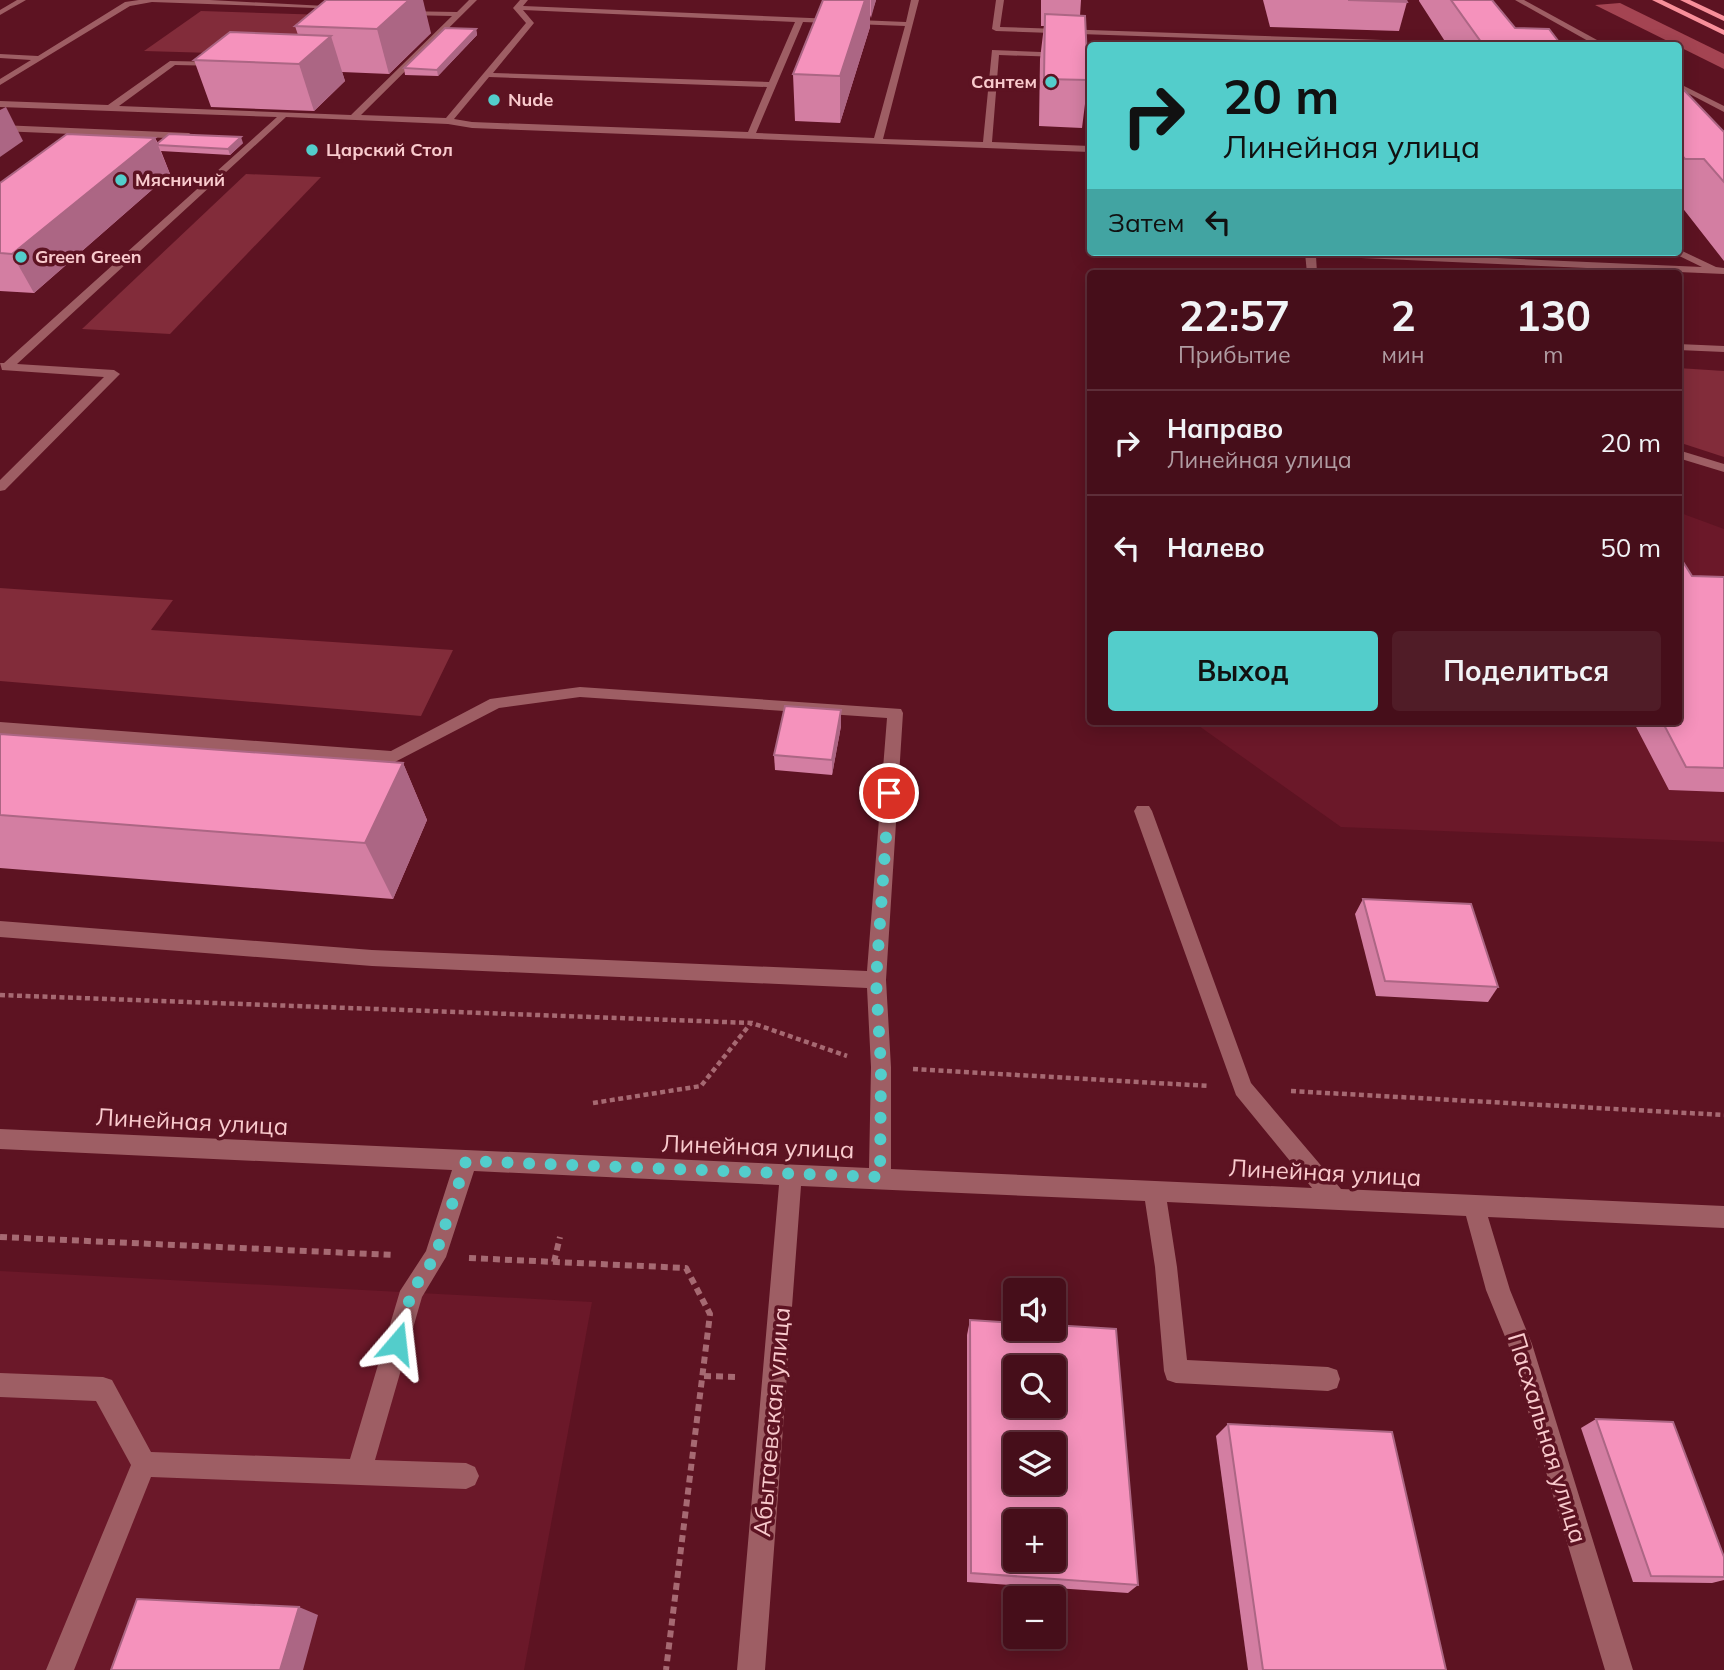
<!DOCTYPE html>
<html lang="ru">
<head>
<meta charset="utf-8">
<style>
  :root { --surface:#460e1a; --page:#501c27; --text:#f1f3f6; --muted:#b09ca2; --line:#5e2e39; --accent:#53cdcb }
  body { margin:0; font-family:Mulish,sans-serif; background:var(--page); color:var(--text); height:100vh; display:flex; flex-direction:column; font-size:26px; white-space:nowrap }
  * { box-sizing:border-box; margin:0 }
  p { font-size:23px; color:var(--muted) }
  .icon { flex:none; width:38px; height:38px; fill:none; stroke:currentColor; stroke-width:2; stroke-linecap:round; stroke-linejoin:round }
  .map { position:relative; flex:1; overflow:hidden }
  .panel { position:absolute; left:1087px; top:270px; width:595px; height:455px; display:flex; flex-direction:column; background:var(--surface); border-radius:7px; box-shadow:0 4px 18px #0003,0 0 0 2px var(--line) }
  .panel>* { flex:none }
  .hud { position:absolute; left:1087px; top:42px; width:595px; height:214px; border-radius:7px; box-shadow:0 4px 18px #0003,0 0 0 2px var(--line); background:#53cdcb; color:#111; overflow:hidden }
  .fabs { position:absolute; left:1003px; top:1278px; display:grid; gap:14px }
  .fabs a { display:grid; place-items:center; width:63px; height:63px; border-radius:7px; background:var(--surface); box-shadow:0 4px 18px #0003,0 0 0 2px var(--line); font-size:35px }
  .pin { position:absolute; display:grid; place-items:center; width:60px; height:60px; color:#fff; margin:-30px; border:4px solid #fff; border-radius:50%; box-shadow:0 2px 7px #0007 }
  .me { position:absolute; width:77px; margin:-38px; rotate:17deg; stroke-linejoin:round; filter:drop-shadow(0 0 5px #0008) }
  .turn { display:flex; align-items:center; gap:24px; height:147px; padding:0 21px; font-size:32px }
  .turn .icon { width:91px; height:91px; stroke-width:2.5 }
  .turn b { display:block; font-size:49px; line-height:60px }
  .then { display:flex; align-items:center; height:66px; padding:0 21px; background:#0003; gap:14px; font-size:26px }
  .eta { display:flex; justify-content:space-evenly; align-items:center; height:119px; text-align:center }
  .eta b { font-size:42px; font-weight:700; line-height:49px }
  .button { display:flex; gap:14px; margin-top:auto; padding:14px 21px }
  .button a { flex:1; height:80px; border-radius:7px; background:var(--accent); color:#111; font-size:28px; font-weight:700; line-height:80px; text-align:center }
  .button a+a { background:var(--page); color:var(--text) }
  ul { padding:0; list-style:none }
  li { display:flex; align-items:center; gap:21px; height:105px; padding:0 21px; border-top:2px solid var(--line) }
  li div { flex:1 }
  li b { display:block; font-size:26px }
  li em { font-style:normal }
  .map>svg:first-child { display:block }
  .built { fill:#6b1829 }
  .green { fill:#822c3a }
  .forest { fill:#a44452 }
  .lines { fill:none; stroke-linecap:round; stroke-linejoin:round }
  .path-far1 { stroke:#a66972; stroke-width:4.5; stroke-dasharray:5 3.5; stroke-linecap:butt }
  .path { stroke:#a66972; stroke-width:6; stroke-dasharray:7 5; stroke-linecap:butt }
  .minor { fill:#9e5e64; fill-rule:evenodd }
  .major { fill:#f88f9a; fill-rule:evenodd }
  .wall { fill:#d37ea2 }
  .shaded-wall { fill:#ac6684 }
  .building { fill:#f592bc; stroke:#ac6684; stroke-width:2; fill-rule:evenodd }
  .route { stroke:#53cdcb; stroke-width:12; stroke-dasharray:0 21.6 }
  .poi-dot { fill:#53cdcb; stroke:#5d1322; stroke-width:2.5 }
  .labels { text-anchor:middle; stroke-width:7; stroke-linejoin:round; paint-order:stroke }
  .far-poi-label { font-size:18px; font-weight:bold; fill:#f9cacd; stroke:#5d1322; text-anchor:start }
  .near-street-label { font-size:24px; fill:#f9cacd; stroke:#5d1322 }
</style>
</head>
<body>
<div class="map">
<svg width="1724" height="1670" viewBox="0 0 1724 1670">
  <rect width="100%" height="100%" fill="#5d1322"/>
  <!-- built -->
  <g class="built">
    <path d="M 1678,512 L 1724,529 L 1724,842 L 1341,827 L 1192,721 L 1678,721 Z"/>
    <path d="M 0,1271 L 592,1302 L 524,1670 L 0,1670 Z"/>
  </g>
  <!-- green -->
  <g class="green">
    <path d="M 201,11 L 328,15 L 279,55 L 144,51 Z"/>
    <path d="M 246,174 L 321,177 L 170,334 L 82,329 Z"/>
    <path d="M 1678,368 L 1724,371 L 1724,457 L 1678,442 Z"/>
    <path d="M 0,588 L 173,600 L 151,630 L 453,650 L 421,716 L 0,681 Z"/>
  </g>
  <!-- forest -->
  <path class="forest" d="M 1620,3 L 1724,54 L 1724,69 L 1595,5 Z"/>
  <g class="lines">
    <!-- path-far1 -->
    <g class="path-far1">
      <path d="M 0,995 L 752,1023 L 847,1056"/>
      <path d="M 913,1069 L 1209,1086"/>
      <path d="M 1291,1091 L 1724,1115"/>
      <path d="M 593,1103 L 701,1086 L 751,1023"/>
    </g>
    <!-- path -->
    <g class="path">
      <path d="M 0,1237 L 394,1255"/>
      <path d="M 469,1258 L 686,1268 L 710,1314 L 666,1670"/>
      <path d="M 554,1262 L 560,1237"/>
      <path d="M 704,1376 L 739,1377"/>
    </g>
    <!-- minor -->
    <g class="minor">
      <path d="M 17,0 L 26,0 L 0,15 L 0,10 Z"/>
      <path d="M 139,0 L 210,0 L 345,7 L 341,9 L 152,2 L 130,6 L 0,85 L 0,79 L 31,60 L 0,58 L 0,54 L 38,56 L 125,2 Z"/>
      <path d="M 469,0 L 477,0 L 361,115 L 446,118 L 526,23 L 513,8 L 520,0 L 528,0 L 523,6 L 906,22 L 911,0 L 919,0 L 883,139 L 983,142 L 992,50 L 1090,54 L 1090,58 L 999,55 L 992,142 L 1090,146 L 1090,152 L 472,128 L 448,124 L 286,117 L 17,364 L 114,370 L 120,374 L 5,490 L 0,491 L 0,480 L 104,377 L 2,370 L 0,363 L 4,363 L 277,117 L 0,107 L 0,101 L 108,105 L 170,61 L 219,62 L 222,66 L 175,65 L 119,106 L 351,115 L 452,16 L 403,15 L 400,11 L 457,12 ZM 523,10 L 795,22 L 769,82 L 493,73 L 534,23 ZM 803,22 L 905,26 L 874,138 L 756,133 ZM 489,77 L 767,87 L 748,132 L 472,122 L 454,119 Z"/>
      <path d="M 996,0 L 1004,0 L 1000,27 L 1413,41 L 1418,46 L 996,31 L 992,29 Z"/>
      <path d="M 1515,0 L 1524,0 L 1608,46 L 1597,46 Z"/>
      <path d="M 1678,83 L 1724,106 L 1724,112 L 1678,88 Z"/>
      <path d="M 0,125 L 189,133 L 193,136 L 189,139 L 0,131 Z"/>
      <path d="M 1678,249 L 1716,267 L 1724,268 L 1724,274 L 1316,256 L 1317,273 L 1307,273 L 1305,253 L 1358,252 L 1702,267 L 1671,252 L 1678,252 Z"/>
      <path d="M 1678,344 L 1724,346 L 1724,352 L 1678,350 Z"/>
      <path d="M 1678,450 L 1724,464 L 1724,472 L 1678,458 Z"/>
      <path d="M 580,687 L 901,709 L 903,713 L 886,980 L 891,1067 L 891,1169 L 1312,1188 L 1236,1095 L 1134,811 L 1137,806 L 1149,806 L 1152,811 L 1251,1083 L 1341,1189 L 1724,1206 L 1724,1228 L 1488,1217 L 1510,1290 L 1532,1344 L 1633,1670 L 1605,1670 L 1508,1344 L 1486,1290 L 1466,1216 L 1167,1202 L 1177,1267 L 1187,1360 L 1328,1367 L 1337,1370 L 1340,1379 L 1337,1388 L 1328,1391 L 1176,1383 L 1167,1380 L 1164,1371 L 1155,1267 L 1145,1201 L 801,1186 L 765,1670 L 737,1670 L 779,1185 L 474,1171 L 446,1257 L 422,1297 L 375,1460 L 466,1463 L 475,1467 L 479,1476 L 475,1485 L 466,1489 L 151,1477 L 74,1670 L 46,1670 L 131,1465 L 96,1401 L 0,1397 L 0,1373 L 103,1377 L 112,1380 L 151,1452 L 350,1459 L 400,1291 L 426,1251 L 452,1170 L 0,1149 L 0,1129 L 869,1168 L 871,1067 L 867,988 L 372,966 L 0,937 L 0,921 L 372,950 L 867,971 L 887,718 L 580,697 L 499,708 L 393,763 L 0,734 L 0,722 L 391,751 L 490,699 Z"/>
    </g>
    <!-- major -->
    <g class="major">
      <path d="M 1652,0 L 1662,0 L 1724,30 L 1724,35 Z"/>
      <path d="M 1680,0 L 1690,0 L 1724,16 L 1724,21 Z"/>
    </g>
  </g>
  <!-- wall -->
  <g class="wall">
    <path d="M 326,0 L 431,33 L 389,74 L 342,72 L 345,81 L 314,111 L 211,107 L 194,60 L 298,35 L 295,26 Z"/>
    <path d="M 823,0 L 876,0 L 870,18 L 870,27 L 840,123 L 795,121 L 793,74 Z"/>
    <path d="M 1041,0 L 1081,0 L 1080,16 L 1088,80 L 1082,128 L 1039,126 L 1040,59 L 1044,26 L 1041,26 Z"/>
    <path d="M 1263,0 L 1406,0 L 1407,2 L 1399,31 L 1270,27 Z"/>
    <path d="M 1419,0 L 1492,0 L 1515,28 L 1562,46 L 1448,46 L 1419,1 Z"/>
    <path d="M 476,29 L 477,35 L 438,76 L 405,75 L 404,68 Z"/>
    <path d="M 1678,88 L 1724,132 L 1724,261 L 1681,206 L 1678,206 Z"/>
    <path d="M 155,138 L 158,143 L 243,143 L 230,155 L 161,151 L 170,174 L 34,293 L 0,291 L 0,183 Z"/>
    <path d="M 1692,576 L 1724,577 L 1724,792 L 1669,790 L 1633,721 L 1678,721 Z"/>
    <path d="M 841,710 L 841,726 L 832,775 L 775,770 L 774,755 Z"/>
    <path d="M 0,734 L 403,763 L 427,820 L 393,899 L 0,868 Z"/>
    <path d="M 1363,899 L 1498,987 L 1488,1002 L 1376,996 L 1355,914 Z"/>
    <path d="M 970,1320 L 1138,1585 L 1128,1593 L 967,1582 L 967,1335 Z"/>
    <path d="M 1596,1419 L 1724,1557 L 1724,1580 L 1712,1583 L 1633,1582 L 1581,1428 Z"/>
    <path d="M 1228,1424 L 1446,1670 L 1248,1670 L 1216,1436 Z"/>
  </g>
  <!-- shaded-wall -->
  <g class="shaded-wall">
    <path d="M 409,0 L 423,0 L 431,33 L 389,74 L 377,29 Z"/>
    <path d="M 865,0 L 870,0 L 870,27 L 840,123 L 840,76 Z"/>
    <path d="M 871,0 L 876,0 L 871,18 Z"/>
    <path d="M 476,29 L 477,35 L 438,76 L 437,70 Z"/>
    <path d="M 331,36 L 345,81 L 314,111 L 299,64 Z"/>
    <path d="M 6,107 L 23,141 L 0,157 L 0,110 Z"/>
    <path d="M 241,137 L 243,143 L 230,155 L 228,149 Z"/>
    <path d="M 155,138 L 170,174 L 34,293 L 12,254 Z"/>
    <path d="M 841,710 L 841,726 L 832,775 L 832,760 Z"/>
    <path d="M 403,763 L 427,820 L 393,899 L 365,843 Z"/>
    <path d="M 299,1607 L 318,1615 L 303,1670 L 280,1670 Z"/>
  </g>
  <!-- building -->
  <g class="building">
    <path d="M 326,0 L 409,0 L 377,29 L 295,26 Z"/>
    <path d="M 823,0 L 865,0 L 840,76 L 793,74 Z"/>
    <path d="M 1348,0 L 1406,0 L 1407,2 Z"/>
    <path d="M 1451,0 L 1492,0 L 1515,28 L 1549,29 L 1562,46 L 1484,46 Z"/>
    <path d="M 1045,14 L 1085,16 L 1088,80 L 1044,79 Z"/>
    <path d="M 445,28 L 476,29 L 437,70 L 404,68 Z"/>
    <path d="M 230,32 L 331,36 L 299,64 L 194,60 Z"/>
    <path d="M 1678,88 L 1682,88 L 1724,132 L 1724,182 L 1704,159 L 1685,159 L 1678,151 Z"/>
    <path d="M 67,134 L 155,138 L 12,254 L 0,253 L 0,183 Z"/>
    <path d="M 169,134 L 241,137 L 228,149 L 158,145 L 158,143 Z"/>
    <path d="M 1678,554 L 1692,576 L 1724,577 L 1724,768 L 1686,767 L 1662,721 L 1678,721 Z"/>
    <path d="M 785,706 L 841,710 L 832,760 L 774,755 Z"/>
    <path d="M 0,734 L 403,763 L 365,843 L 0,815 Z"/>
    <path d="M 1363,899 L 1471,904 L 1498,987 L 1385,981 Z"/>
    <path d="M 970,1320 L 1015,1323 L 1015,1328 L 1054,1328 L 1054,1325 L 1116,1329 L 1138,1585 L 971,1573 ZM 1015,1367 L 1054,1367 L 1054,1405 L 1015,1405 ZM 1015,1444 L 1054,1444 L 1054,1482 L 1015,1482 ZM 1015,1521 L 1054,1521 L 1054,1559 L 1015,1559 Z"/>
    <path d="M 1596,1419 L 1673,1422 L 1724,1557 L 1724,1577 L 1651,1576 Z"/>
    <path d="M 1228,1424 L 1392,1432 L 1446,1670 L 1263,1670 Z"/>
    <path d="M 137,1599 L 299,1607 L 280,1670 L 111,1670 Z"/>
  </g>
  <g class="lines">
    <!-- route -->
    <path class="route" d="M 397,1343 L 412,1291 L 435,1257 L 466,1161 L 880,1177 L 881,1067 L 876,980 L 889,793"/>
  </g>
  <!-- markers -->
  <g class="poi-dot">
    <circle cx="1051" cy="82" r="7"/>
    <circle cx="494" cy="100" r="7"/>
    <circle cx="312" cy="150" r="7"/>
    <circle cx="121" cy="180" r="7"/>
    <circle cx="21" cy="257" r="7"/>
  </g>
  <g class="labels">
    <!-- far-poi labels -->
    <g class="far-poi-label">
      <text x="1037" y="88" text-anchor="end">Сантем</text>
      <text x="508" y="106">Nude</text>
      <text x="326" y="156">Царский Стол</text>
      <text x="135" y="186">Мясничий</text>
      <text x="35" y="263">Green Green</text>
    </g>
    <!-- near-street labels -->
    <g class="near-street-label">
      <text transform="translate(192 1122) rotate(3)" y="8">Линейная улица</text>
      <text transform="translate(758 1147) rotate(2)" y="8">Линейная улица</text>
      <text transform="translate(1325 1173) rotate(3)" y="8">Линейная улица</text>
      <text transform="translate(772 1422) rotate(-85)" y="8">Абытаевская улица</text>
      <text transform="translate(1547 1438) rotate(73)" y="8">Пасхальная улица</text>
    </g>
  </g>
</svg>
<div class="fabs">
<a><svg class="icon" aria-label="sound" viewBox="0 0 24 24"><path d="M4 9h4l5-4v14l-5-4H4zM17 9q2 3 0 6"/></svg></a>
<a><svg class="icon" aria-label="search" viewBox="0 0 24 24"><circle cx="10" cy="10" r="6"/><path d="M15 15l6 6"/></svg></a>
<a><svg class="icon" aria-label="layers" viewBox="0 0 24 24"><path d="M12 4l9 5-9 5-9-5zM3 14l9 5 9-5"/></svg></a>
<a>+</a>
<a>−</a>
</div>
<div class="pin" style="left:889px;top:793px;background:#d93025"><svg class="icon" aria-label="arrive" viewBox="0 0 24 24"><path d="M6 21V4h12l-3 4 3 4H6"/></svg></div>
<svg class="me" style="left:397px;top:1343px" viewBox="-20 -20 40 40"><path d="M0-17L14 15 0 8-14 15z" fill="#53cdcb" stroke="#fff" stroke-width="4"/></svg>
<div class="hud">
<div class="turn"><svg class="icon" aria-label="right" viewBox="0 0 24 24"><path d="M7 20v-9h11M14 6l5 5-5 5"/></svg><div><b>20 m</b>Линейная улица</div></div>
<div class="then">Затем<svg class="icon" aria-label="left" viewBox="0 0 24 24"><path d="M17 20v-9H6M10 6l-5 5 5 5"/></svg></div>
</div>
<section class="panel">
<div class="eta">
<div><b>22:57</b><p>Прибытие</p></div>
<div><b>2</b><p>мин</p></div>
<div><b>130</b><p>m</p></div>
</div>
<ul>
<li><svg class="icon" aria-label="right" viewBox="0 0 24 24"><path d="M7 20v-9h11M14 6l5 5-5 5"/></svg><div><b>Направо</b><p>Линейная улица</p></div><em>20 m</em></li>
<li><svg class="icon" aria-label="left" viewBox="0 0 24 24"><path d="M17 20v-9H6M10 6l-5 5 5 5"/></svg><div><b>Налево</b></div><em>50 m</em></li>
</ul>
<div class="button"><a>Выход</a><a>Поделиться</a></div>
</section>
</div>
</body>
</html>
